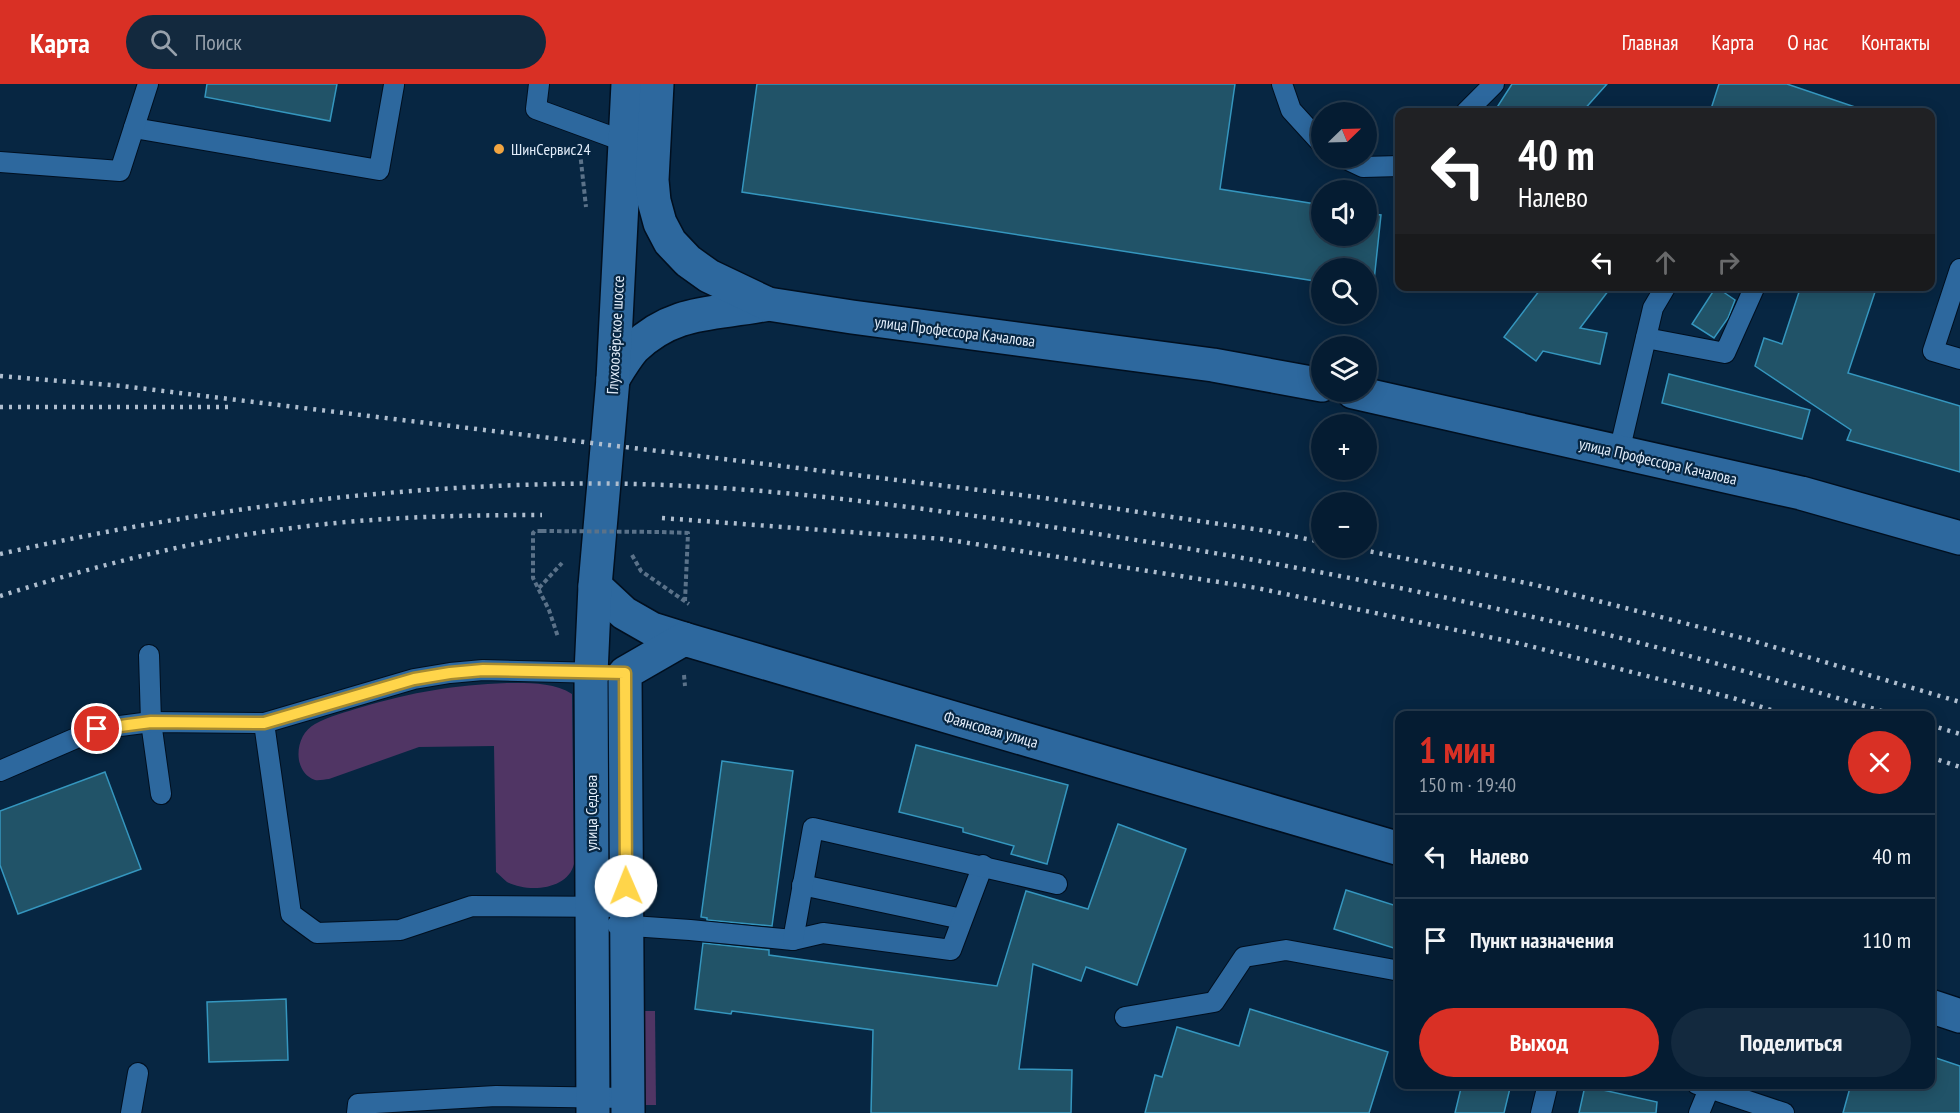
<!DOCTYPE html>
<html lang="ru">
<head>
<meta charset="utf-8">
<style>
  :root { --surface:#051c32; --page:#13293e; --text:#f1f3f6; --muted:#97a1ac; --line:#263a4d; --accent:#d93025 }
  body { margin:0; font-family:"PT Sans Narrow",sans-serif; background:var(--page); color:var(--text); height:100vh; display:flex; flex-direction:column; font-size:22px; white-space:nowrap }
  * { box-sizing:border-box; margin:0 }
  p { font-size:20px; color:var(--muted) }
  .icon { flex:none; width:33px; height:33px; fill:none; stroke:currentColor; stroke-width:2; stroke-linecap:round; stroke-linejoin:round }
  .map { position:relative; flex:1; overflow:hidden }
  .sheet { position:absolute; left:1395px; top:627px; width:540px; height:378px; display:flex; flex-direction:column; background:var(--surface); border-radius:12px; box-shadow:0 3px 15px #0003,0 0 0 2px var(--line) }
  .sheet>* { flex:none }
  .banner { position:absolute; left:1395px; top:24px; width:540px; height:183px; border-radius:12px; box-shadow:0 3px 15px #0003,0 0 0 2px var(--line); background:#202124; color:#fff; overflow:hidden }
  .needle { width:39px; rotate:67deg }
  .tools { position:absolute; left:1311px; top:18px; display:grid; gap:12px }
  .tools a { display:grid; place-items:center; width:66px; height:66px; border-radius:50%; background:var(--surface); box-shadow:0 3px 15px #0003,0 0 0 2px var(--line); font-size:30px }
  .pin { position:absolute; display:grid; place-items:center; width:51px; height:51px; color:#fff; margin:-26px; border:3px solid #fff; border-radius:50%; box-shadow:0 2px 6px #0007 }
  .me { position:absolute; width:66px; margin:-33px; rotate:359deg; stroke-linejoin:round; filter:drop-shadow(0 0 4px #0008) }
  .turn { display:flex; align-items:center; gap:21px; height:126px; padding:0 24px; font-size:27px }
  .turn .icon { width:78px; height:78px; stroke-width:2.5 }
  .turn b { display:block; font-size:42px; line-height:51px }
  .lanes { display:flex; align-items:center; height:57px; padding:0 24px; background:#0003; justify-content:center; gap:30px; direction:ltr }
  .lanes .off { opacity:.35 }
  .round { display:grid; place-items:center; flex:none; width:63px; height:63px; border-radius:32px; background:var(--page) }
  .head { display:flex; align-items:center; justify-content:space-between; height:102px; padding:0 24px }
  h1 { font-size:36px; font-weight:600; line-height:45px; color:var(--accent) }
  .action { display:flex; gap:12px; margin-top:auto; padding:12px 24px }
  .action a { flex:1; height:69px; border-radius:36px; background:var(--accent); color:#fff; font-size:24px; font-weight:600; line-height:69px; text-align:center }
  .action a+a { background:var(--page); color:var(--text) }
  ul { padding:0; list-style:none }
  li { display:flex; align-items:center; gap:18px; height:84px; padding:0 24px; border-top:2px solid var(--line) }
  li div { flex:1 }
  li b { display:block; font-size:22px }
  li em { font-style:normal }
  header { display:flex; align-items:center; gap:36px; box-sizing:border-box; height:84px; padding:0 30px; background:var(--accent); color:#fff }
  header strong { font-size:28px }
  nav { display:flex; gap:33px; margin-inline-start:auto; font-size:21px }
  .search { width:420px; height:54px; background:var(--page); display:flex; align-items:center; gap:15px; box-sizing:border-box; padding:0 21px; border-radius:33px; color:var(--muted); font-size:22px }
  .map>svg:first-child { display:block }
  .green { fill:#503564 }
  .building { fill:#215368; stroke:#3596be; stroke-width:1.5 }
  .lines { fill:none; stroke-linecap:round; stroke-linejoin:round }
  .service-casing { stroke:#010f1f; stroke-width:22 }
  .minor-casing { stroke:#010f1f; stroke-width:36 }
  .tertiary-casing { stroke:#010f1f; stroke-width:36 }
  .path { stroke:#5b7289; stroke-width:4; stroke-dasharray:4.5 3; stroke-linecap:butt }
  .service { stroke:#2d689e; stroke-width:20 }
  .minor { stroke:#2d689e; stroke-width:33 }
  .tertiary { stroke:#2d689e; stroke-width:33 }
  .rail { stroke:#afbecf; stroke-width:4.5; stroke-dasharray:3 6; stroke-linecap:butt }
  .path-bridge { stroke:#5b7289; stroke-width:4; stroke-dasharray:4.5 3; stroke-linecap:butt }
  .route-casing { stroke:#a68a30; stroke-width:15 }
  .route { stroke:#ffd54a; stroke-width:10 }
  .poi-dot { fill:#f2a541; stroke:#072642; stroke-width:2 }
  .labels { text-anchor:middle; stroke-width:4.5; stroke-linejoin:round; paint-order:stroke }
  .poi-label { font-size:16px; fill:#e2edfa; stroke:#072642; text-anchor:start }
  .street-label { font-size:16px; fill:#e2edfa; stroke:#072642 }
</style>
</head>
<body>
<header>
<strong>Карта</strong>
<div class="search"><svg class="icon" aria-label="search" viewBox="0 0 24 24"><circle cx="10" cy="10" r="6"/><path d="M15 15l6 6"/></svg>Поиск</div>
<nav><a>Главная</a><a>Карта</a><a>О нас</a><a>Контакты</a></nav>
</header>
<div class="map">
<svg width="1960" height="1029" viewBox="0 0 1960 1029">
  <rect width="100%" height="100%" fill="#072642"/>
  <!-- green -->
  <g class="green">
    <path d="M 507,599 C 528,599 554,598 572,610 L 574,780 C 568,806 528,809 507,798 C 503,795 500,791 496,788 L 494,662 L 419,663 L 329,695 C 325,695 319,697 315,696 C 292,688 294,651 315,640 C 329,632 346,628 362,623 C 413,608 454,601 507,599 Z"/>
    <path d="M 645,927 L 655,927 L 656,1021 L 645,1021 Z"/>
  </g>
  <!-- building -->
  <g class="building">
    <path d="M 207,0 L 337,0 L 330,37 L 205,13 Z"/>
    <path d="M 757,0 L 1235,0 L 1220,105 L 1322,121 L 1322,152 L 1366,152 L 1366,129 L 1381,131 L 1373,206 L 1366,205 L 1366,184 L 1322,184 L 1322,198 L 742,108 Z"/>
    <path d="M 1512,0 L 1607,0 L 1582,28 L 1494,28 Z"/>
    <path d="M 1719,0 L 1787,0 L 1858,24 L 1857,28 L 1710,28 Z"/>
    <path d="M 1543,202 L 1612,202 L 1580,244 L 1607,249 L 1600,280 L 1543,267 L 1536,277 L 1504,253 Z"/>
    <path d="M 1801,202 L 1877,202 L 1848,289 L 1960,322 L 1960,388 L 1847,356 L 1851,346 L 1755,282 L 1764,254 L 1782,260 Z"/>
    <path d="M 1716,203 L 1735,216 L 1728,234 L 1714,254 L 1692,240 Z"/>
    <path d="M 1669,290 L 1810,326 L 1802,355 L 1662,319 Z"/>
    <path d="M 916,661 L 1068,701 L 1047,780 L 1011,770 L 1014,762 L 963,748 L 963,744 L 899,728 Z"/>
    <path d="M 722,677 L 793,687 L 772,842 L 707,836 L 707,834 L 701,833 Z"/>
    <path d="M 105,688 L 141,785 L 18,830 L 0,781 L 0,727 Z"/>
    <path d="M 1118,740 L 1186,765 L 1137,901 L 1086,883 L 1081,897 L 1033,880 L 1019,985 L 1072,986 L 1071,1029 L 871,1029 L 873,946 L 732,927 L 731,930 L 695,925 L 703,859 L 769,866 L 769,871 L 997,902 L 1026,807 L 1088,825 Z"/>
    <path d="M 1346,806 L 1400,823 L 1400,866 L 1334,845 Z"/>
    <path d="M 286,915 L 288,976 L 209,978 L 207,918 Z"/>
    <path d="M 1250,925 L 1388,968 L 1369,1029 L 1145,1029 L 1155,991 L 1162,993 L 1177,943 L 1239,962 Z"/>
    <path d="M 1930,972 L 1960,982 L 1960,1029 L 1843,1029 L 1851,1000 L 1930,1000 Z"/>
    <path d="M 1462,1000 L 1511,1000 L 1504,1029 L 1455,1029 Z"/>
    <path d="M 1585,1002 L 1657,1018 L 1656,1029 L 1579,1029 Z"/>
  </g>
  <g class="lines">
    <defs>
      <g id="service">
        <path d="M 539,0 L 536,25 L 626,58 L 633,59"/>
        <path d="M 1282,0 L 1291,26 L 1322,60"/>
        <path d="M 1466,28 L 1494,0"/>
        <path d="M 134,44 L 379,86 L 394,1"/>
        <path d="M 1344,74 L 1363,83 L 1400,82"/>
        <path d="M 0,78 L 120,87 L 148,0"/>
        <path d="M 1960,185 L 1933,267 L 1960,275"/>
        <path d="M 1646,254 L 1725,269 L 1755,202"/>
        <path d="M 1619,368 L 1653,224 L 1666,202"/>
        <path d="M 149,571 L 151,638 L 161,710"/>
        <path d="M 264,639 L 291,830 L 317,849 L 400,846 L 472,822 L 627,823"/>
        <path d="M 0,687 L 97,645 L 151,638 L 264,639 L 414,595 L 450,589 L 483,586 L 601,589"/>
        <path d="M 802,801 L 962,835"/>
        <path d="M 617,841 L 690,846 L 793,856 L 823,849 L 951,866 L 983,781"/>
        <path d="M 793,856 L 813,744 L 1057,800"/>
        <path d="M 1125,933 L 1214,918 L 1244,873 L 1286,866 L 1400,887"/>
        <path d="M 1697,1000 L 1784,1029"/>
        <path d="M 131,1029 L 138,989"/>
        <path d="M 357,1029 L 358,1020 L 496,1012 L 628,1014"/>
        <path d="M 1541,1029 L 1548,1000"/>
        <path d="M 1699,1029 L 1711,1000"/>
      </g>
      <g id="minor">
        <path d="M 613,295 C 619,285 626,273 634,264 C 676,224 716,231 768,220"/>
        <path d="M 595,502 L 624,529 L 652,545 L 684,555"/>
        <path d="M 593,1029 L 591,589 L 595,502 L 613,295 L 628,0"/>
      </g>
      <g id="tertiary">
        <path d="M 657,0 L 652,96 L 654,117 L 660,139 L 670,158 L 688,177 L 709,192 L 768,220 L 852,233 L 1213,281 L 1322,301"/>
        <path d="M 1353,308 L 1801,409 L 1960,454"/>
        <path d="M 1930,922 L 1960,932"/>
        <path d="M 628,1029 L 625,589 L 684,555 L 1400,765"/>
      </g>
    </defs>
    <!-- service casing -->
    <use href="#service" class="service-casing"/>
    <!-- minor casing -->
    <use href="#minor" class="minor-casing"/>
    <!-- tertiary casing -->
    <use href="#tertiary" class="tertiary-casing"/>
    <!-- path -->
    <g class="path">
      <path d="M 580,68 L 586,123"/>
      <path d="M 542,447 L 535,447 L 533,449 L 533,494 L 549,526 L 558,553"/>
      <path d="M 662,448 L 688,449 L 685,517"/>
      <path d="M 632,471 L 641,487 L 689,520"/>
      <path d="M 539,504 L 562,479"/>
      <path d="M 684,591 L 685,602"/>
    </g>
    <!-- service -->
    <use href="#service" class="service"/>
    <!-- minor -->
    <use href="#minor" class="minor"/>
    <!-- tertiary -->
    <use href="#tertiary" class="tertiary"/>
    <!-- rail -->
    <g class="rail">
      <path d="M 0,292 L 122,302 L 1037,413 L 1267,447 L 1322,458"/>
      <path d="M 0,323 L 233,323"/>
      <path d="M 662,434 L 943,455 L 1257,504 L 1522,560 L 1733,614 L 1790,632"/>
      <path d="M 1353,464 L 1536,501 L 1750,556 L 1960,618"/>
      <path d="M 0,470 C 187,428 365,404 556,400 C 718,396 879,418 1038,441 C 1202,465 1363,494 1524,531 C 1650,559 1774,595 1898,632"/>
      <path d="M 0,512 C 95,482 193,456 292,444 C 375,433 459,431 542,431"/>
      <path d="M 1930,641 L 1960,650"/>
      <path d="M 1930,673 L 1960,683"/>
    </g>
    <!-- path-bridge -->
    <path class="path-bridge" d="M 542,447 L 662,448"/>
  </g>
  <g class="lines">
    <defs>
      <path id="route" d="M 97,645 L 151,638 L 264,639 L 414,595 L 450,589 L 483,586 L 625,589 L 626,802"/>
    </defs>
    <!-- route casing -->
    <use href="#route" class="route-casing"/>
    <!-- route -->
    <use href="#route" class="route"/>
  </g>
  <!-- markers -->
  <circle class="poi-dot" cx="499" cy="65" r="6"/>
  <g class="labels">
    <!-- poi labels -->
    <g class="poi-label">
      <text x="511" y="71">ШинCервис24</text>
    </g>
    <!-- street labels -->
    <g class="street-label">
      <text transform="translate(955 247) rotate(7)" y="6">улица Профессора Качалова</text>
      <text transform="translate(615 251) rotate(-87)" y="6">Глухоозёрское шоссе</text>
      <text transform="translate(1658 377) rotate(13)" y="6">улица Профессора Качалова</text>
      <text transform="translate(991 645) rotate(16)" y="6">Фаянсовая улица</text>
      <text transform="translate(591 729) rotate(-90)" y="6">улица Седова</text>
    </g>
  </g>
</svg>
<div class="tools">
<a><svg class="needle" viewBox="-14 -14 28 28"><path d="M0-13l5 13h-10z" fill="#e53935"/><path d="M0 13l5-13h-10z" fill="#97a1ac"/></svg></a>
<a><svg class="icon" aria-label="sound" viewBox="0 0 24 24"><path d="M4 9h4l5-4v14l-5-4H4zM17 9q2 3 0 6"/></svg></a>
<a><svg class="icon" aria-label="search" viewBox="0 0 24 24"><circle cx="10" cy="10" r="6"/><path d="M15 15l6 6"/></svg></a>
<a><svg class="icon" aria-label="layers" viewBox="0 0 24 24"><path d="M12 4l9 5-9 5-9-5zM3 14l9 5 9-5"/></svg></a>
<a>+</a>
<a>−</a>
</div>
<div class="pin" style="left:97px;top:645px;background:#d93025"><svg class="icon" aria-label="arrive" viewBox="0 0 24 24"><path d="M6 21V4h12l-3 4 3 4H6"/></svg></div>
<svg class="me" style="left:626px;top:802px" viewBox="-20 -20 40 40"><circle r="19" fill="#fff"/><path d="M0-13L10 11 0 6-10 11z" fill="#ffd54a"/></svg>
<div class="banner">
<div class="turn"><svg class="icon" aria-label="left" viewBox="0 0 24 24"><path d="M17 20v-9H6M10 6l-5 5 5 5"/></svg><div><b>40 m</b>Налево</div></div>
<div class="lanes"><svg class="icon" aria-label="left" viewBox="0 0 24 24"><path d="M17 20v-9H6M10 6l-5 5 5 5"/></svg><svg class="icon off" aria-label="ahead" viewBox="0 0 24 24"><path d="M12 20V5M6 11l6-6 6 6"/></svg><svg class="icon off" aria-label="right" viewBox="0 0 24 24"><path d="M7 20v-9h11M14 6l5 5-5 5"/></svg></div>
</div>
<section class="sheet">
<div class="head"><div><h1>1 мин</h1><p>150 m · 19:40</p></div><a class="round" style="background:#d93025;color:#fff"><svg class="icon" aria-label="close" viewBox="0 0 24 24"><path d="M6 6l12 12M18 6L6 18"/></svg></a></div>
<ul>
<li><svg class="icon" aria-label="left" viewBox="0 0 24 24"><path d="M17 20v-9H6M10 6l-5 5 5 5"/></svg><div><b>Налево</b></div><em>40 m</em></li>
<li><svg class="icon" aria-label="arrive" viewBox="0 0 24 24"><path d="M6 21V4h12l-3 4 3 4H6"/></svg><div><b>Пункт назначения</b></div><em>110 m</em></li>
</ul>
<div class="action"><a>Выход</a><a>Поделиться</a></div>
</section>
</div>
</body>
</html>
